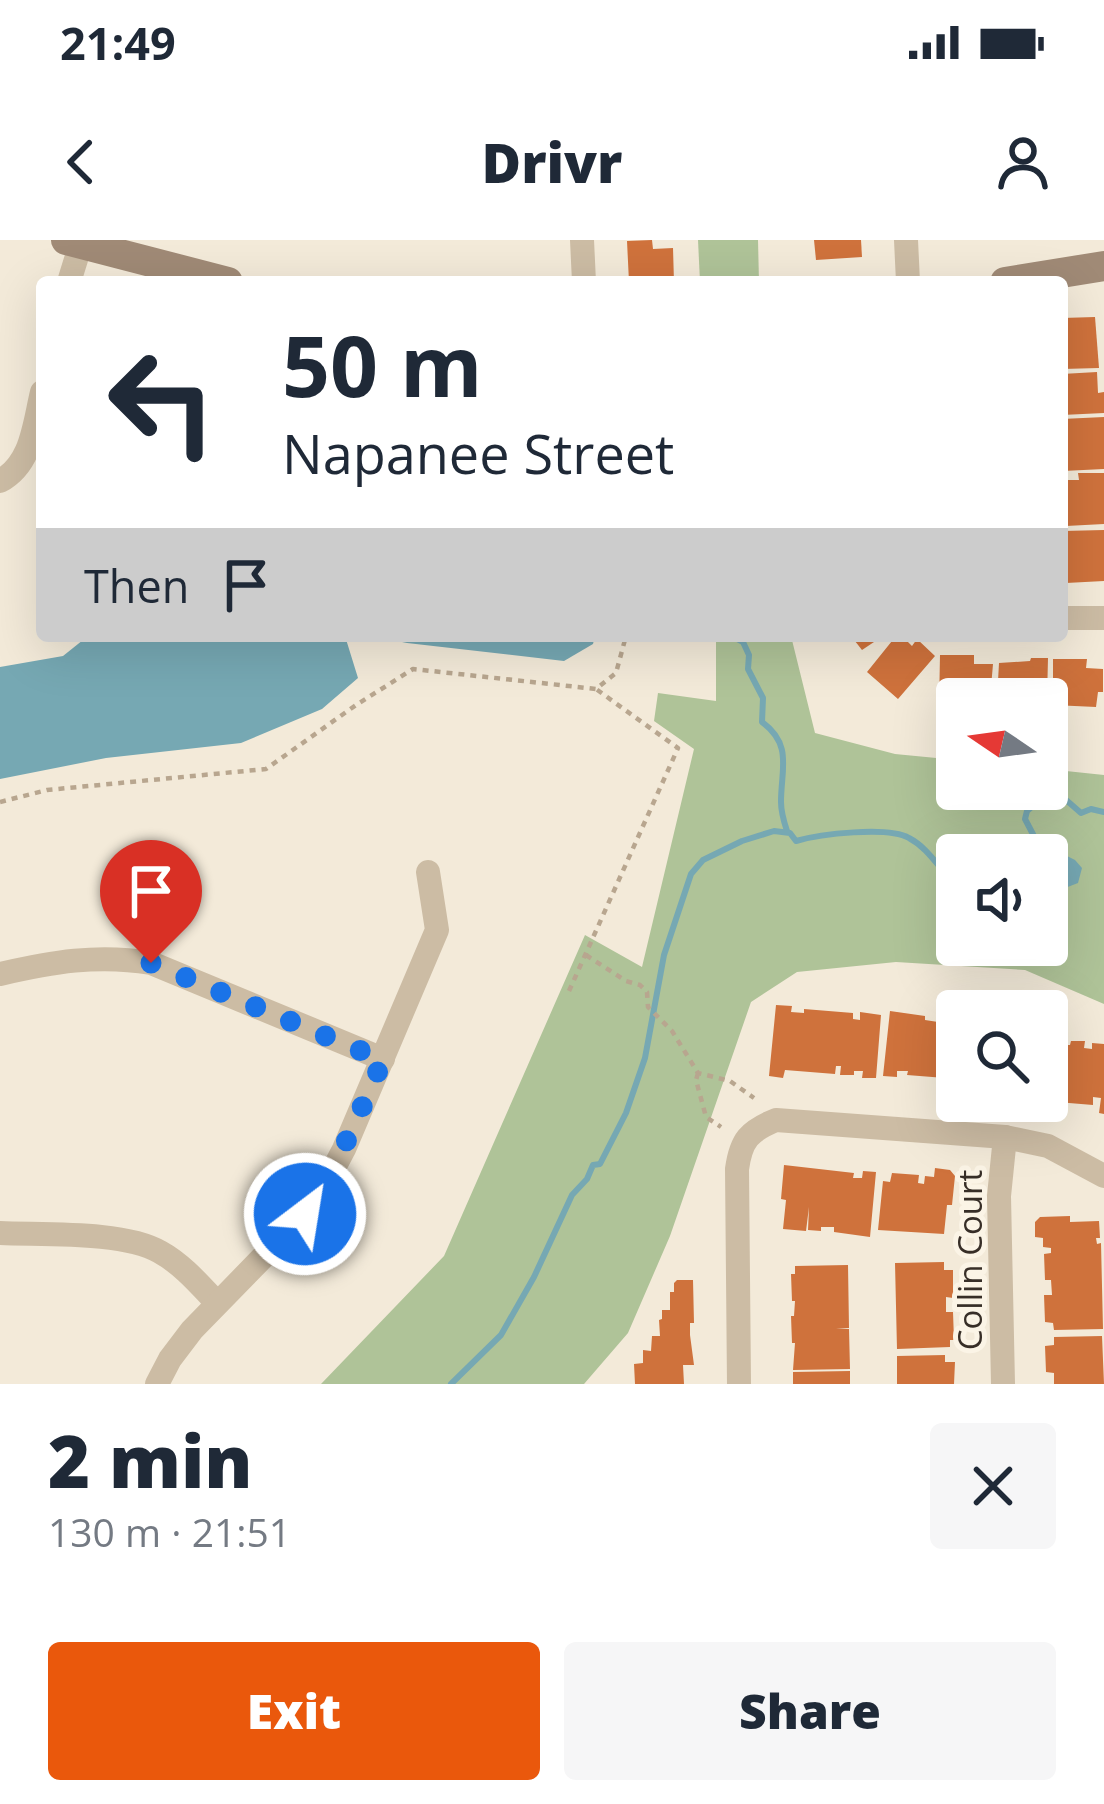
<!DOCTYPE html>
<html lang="en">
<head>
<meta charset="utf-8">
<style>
  :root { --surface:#fff; --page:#f6f6f7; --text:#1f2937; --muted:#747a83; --accent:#ea580c }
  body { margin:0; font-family:"Open Sans",sans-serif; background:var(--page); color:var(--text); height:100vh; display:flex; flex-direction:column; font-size:45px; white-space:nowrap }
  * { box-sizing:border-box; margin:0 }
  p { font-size:39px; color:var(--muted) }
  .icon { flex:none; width:66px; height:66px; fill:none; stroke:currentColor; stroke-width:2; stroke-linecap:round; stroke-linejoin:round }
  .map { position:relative; height:1144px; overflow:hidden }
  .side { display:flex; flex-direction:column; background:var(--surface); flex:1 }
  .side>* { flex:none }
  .guide { position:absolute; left:36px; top:36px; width:1032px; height:366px; border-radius:12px; box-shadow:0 12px 48px #0002; background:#fff; color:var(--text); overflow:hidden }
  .needle { width:78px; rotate:283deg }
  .buttons { position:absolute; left:936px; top:438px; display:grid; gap:24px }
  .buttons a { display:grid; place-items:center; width:132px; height:132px; border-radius:12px; background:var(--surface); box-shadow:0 12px 48px #0002; font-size:60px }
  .pin { position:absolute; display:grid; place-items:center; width:102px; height:102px; color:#fff; margin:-123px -51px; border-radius:50% 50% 50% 0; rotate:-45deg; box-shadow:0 0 12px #0007 }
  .pin .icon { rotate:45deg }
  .me { position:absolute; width:132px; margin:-66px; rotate:31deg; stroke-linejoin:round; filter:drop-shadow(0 0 9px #0008) }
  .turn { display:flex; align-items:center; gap:42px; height:252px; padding:0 48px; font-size:54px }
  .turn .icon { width:156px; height:156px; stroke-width:2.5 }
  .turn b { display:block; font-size:84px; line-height:102px }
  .then { display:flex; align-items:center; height:114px; padding:0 48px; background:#0003; gap:24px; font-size:45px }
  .round { display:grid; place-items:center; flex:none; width:126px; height:126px; border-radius:12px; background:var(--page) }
  .headline { display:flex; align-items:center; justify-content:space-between; height:204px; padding:0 48px }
  h1 { font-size:72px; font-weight:800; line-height:90px }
  .primary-button { display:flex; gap:24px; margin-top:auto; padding:24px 48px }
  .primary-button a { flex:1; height:138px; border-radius:12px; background:var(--accent); color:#fff; font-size:48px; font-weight:800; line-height:138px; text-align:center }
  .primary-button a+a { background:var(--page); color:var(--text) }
  .status { display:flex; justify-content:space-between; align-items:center; height:84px; padding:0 60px; background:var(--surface); direction:ltr }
  .status svg { height:33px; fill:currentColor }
  header { display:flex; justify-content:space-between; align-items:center; height:156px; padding:0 48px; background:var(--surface); font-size:54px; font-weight:800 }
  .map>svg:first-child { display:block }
  .green { fill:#afc398; fill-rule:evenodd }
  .water { fill:#76a8b3 }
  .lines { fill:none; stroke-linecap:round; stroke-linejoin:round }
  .stream { stroke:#76a8b3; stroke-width:6 }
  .building { fill:#cf723c }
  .path { stroke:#b8a68f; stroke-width:4.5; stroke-dasharray:6 6; stroke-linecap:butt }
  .street { stroke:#ccbca4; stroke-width:24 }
  .secondary { stroke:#a08a76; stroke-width:30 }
  .route { stroke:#1a73e8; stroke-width:21; stroke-dasharray:0 37.8 }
  .labels { text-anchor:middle; stroke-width:10; stroke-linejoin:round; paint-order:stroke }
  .street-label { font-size:33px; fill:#372e27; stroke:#fbf4e6 }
</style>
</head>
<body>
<div class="status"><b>21:49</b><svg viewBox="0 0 49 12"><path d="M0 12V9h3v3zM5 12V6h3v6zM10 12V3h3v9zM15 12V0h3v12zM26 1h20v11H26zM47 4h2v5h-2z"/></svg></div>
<header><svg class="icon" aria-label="back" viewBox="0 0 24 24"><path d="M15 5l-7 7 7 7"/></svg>Drivr<svg class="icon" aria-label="person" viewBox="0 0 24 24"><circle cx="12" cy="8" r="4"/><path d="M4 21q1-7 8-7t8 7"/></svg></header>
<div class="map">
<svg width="1104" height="1144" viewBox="0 0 1104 1144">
  <rect width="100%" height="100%" fill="#f3ead9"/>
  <!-- green -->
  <g class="green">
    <path d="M 698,0 L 758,0 L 759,42 L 700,42 Z"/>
    <path d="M 716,396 L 791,396 L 815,493 L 895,514 L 957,520 L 957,549 L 1047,549 L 1047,529 L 1104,535 L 1104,764 L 1025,730 L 896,722 L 797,732 L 751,762 L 670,996 L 628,1093 L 584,1144 L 321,1144 L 444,1016 L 585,695 L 642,727 L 694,509 L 654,481 L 658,453 L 716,461 ZM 957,615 L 1047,615 L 1047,705 L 957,705 Z"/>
  </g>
  <!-- water -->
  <g class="water">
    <path d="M 88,396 L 345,396 L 358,438 L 322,469 L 241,503 L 106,518 L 0,539 L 0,427 L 63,416 Z"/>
    <path d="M 372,396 L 595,396 L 593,404 L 564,421 L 407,403 Z"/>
    <path d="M 1039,602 L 1075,620 L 1082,628 L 1078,643 L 1047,655 L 1047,615 L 1028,615 Z"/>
  </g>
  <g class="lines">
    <!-- stream -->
    <g class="stream">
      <path d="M 732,396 L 743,402 L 749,415 L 748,429 L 763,458 L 762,482 C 793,505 781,529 781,562 C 781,572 784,582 787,591"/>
      <path d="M 1036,606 L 1036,600 L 1025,579 L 1027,571 L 1040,560 L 1065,559 L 1081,573 L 1091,569 L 1104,572"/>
      <path d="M 451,1144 L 501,1095 L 534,1037 L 572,955 L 587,939 L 593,925 L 600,924 L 626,873 L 645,818 L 664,715 L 691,634 L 703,620 L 742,601 L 774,591 L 790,593 L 796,601 C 820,594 888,586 909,598 C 930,609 940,631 957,645"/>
    </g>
  </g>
  <!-- building -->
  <g class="building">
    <path d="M 652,0 L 653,9 L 673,8 L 674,42 L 629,42 L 627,1 Z"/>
    <path d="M 814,0 L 861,0 L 862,17 L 816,20 Z"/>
    <path d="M 1095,77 L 1099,128 L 1062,129 L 1062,78 Z"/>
    <path d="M 1097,132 L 1098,153 L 1104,152 L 1104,173 L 1062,175 L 1062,134 Z"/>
    <path d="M 1104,177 L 1104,229 L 1063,231 L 1062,179 Z"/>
    <path d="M 1078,233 L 1104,233 L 1104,284 L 1066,286 L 1064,240 L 1079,240 Z"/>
    <path d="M 1104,290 L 1104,341 L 1066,343 L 1063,291 Z"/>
    <path d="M 851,396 L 883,396 L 862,410 Z"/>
    <path d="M 896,396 L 902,396 L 912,406 L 917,399 L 935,416 L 898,459 L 867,432 Z"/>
    <path d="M 940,415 L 974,415 L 974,424 L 993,424 L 990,459 L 957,459 L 957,466 L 939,466 Z"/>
    <path d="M 1031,418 L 1048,418 L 1047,459 L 997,459 L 999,423 L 1030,421 Z"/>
    <path d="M 1053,419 L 1087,419 L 1086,428 L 1103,429 L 1103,452 L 1098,452 L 1096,467 L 1053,465 Z"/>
    <path d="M 776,765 L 792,766 L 791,772 L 804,773 L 804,769 L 853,773 L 853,779 L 860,780 L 860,772 L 881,775 L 876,838 L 862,838 L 863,831 L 854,831 L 854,835 L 840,835 L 841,826 L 836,826 L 835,834 L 785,830 L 783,838 L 769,836 Z"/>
    <path d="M 890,771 L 925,776 L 925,780 L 938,782 L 939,777 L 952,778 L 952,783 L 957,783 L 957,840 L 947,840 L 950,797 L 945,838 L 907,835 L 908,831 L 897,831 L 897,837 L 883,836 Z"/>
    <path d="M 1047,787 L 1059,787 L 1058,793 L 1066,794 L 1066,805 L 1070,805 L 1071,801 L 1085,801 L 1084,808 L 1092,809 L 1092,803 L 1104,804 L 1104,874 L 1099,873 L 1101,858 L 1093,857 L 1093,865 L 1057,862 L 1058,848 L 1047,847 Z"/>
    <path d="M 784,925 L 854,933 L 853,938 L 862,938 L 863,931 L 876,932 L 870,997 L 834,992 L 834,987 L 821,987 L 821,991 L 808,990 L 809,967 L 806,991 L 783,989 L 786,960 L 781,959 Z"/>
    <path d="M 935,928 L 950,930 L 955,936 L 952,965 L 947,965 L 944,994 L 878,990 L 883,941 L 890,942 L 892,933 L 919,935 L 918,943 L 924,944 L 925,936 L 934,937 Z"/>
    <path d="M 1070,976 L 1070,982 L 1099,981 L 1100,998 L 1096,998 L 1097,1004 L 1101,1003 L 1103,1089 L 1054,1090 L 1053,1083 L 1045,1082 L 1044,1055 L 1052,1055 L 1051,1040 L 1045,1040 L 1044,1014 L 1051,1013 L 1051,1008 L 1043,1007 L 1043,998 L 1035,997 L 1035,982 L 1040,977 Z"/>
    <path d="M 944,1022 L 944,1030 L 953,1030 L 953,1058 L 946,1057 L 946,1072 L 953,1072 L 954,1100 L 950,1100 L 950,1107 L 897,1109 L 895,1023 Z"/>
    <path d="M 848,1025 L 849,1088 L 836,1089 L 849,1089 L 850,1129 L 793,1130 L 795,1103 L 792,1103 L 791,1076 L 794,1076 L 795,1061 L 792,1061 L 791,1034 L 795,1034 L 795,1026 Z"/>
    <path d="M 677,1040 L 693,1040 L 694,1083 L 690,1083 L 690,1095 L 694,1125 L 683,1125 L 684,1144 L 635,1144 L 634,1124 L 643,1123 L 643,1110 L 651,1111 L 652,1096 L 660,1096 L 659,1080 L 662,1079 L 662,1070 L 670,1070 L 670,1052 L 674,1052 L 674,1043 Z"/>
    <path d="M 1102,1096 L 1104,1144 L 1054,1144 L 1054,1133 L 1046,1132 L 1045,1106 L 1054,1105 L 1054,1097 Z"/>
    <path d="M 945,1115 L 945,1122 L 955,1122 L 954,1144 L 897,1144 L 897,1116 Z"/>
    <path d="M 850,1131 L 850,1144 L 793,1144 L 793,1132 Z"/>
  </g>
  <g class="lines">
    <!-- path -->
    <g class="path">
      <path d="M 0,562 L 47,550 L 266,529 L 356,465 L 413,429 L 596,449 L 616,433 L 626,396"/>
      <path d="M 586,715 L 626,741 L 640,745 L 647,752 L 648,767 L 672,791 L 698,833 L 730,841 L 754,858"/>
      <path d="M 569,751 L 678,508 L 596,449"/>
      <path d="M 698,833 L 696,840 L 706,877 L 721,887"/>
    </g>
    <!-- street -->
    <g class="street">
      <path d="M 582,0 L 584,42"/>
      <path d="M 906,0 L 908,42"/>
      <path d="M 69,42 L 82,0"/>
      <path d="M 0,241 C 32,224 34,185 42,152"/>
      <path d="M 1062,378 L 1104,378"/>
      <path d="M 0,734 C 51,722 98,714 151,723 L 383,819"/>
      <path d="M 0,993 C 44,995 124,991 160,1012 C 182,1024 200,1045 217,1063"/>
      <path d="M 157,1144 L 170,1119 L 192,1090 L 305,974 L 325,945 L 344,909 L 437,690 L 428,632"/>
      <path d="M 739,1144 L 737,929 C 741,900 749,891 776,880 L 1005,897 L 1048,906 L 1104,936"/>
      <path d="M 1003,1144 L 999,956 L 1005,897"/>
    </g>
    <!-- secondary -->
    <g class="secondary">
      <path d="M 66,0 L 228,42"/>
      <path d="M 1005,42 L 1104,26"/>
    </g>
  </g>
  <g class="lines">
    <!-- route -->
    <path class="route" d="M 151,723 L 383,820 C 359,873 338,926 305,974"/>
  </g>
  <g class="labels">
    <!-- street labels -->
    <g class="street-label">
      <text transform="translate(970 1020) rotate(-90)" y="12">Collin Court</text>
    </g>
  </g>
</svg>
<div class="buttons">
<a><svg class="needle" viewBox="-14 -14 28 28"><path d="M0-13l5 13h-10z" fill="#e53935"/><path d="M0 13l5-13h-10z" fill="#747a83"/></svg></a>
<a><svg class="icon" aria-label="sound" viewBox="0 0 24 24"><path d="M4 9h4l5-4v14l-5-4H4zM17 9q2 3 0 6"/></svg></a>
<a><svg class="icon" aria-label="search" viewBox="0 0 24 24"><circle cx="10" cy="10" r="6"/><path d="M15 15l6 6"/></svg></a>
</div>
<div class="pin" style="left:151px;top:723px;background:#d93025"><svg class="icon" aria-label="arrive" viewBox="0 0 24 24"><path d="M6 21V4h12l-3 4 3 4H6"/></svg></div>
<svg class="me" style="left:305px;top:974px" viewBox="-20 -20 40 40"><circle r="17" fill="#1a73e8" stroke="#fff" stroke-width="3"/><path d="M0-11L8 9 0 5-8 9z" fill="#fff"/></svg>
<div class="guide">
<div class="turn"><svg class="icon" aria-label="left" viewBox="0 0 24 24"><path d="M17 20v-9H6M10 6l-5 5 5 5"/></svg><div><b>50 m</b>Napanee Street</div></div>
<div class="then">Then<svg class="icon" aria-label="arrive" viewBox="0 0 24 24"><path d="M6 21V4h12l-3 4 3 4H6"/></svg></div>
</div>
</div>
<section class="side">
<div class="headline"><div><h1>2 min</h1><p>130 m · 21:51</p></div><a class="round"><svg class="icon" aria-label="close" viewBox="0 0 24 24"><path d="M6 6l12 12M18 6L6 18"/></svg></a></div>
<div class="primary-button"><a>Exit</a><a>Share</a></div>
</section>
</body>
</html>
